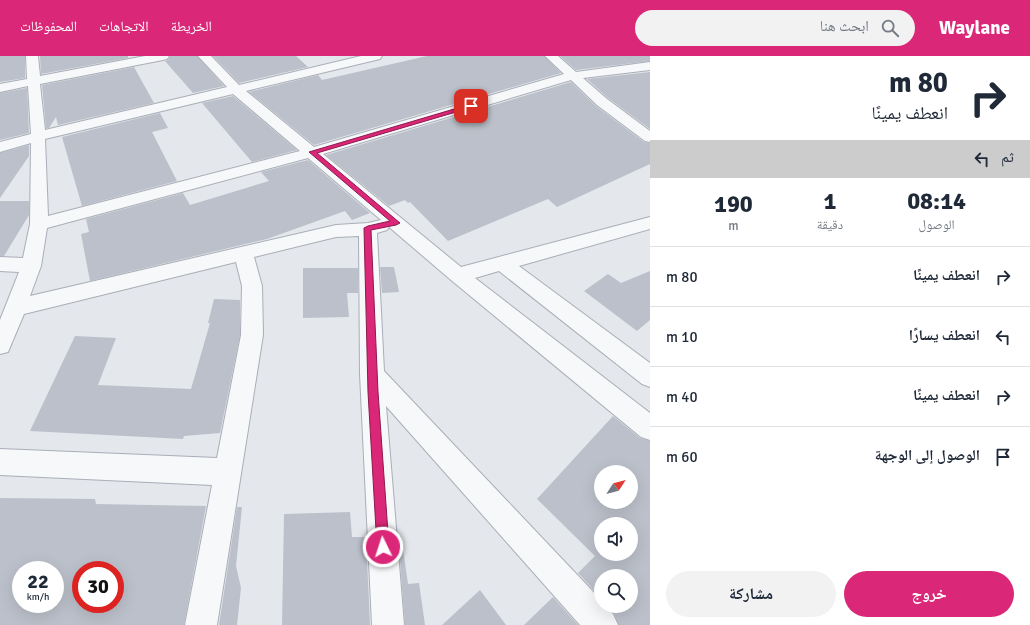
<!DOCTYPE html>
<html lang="ar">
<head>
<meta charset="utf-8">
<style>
  :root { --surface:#fff; --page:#f2f2f3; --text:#1f2937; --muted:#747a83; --line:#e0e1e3; --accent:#db2777 }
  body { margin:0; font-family:Signika,"Noto Naskh Arabic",sans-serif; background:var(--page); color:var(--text); direction:rtl; height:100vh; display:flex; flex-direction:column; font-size:15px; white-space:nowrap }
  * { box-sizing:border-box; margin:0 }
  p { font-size:13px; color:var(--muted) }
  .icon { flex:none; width:22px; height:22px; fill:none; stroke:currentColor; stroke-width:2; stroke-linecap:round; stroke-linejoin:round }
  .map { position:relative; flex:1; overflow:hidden; direction:ltr }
  .panel { display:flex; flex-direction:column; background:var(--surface); width:380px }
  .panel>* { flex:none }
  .banner { background:#fff; color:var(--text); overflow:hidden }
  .needle { width:26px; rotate:54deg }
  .buttons { position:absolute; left:594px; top:409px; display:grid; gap:8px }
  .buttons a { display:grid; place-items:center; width:44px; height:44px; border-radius:50%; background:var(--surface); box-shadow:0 4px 16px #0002; font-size:20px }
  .speed { position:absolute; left:12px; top:505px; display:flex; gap:8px; font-size:20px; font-weight:700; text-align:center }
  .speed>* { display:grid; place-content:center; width:52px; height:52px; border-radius:50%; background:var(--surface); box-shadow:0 4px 16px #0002; line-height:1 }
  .speed small { font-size:10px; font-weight:400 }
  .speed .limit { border:6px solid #d22; background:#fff; color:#111 }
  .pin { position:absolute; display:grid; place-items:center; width:34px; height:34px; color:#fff; margin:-17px; border-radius:8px; box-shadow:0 2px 6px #0006 }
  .me { position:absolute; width:44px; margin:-22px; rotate:356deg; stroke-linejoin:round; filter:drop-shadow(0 0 3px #0008) }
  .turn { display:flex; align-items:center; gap:14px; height:84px; padding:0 16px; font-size:18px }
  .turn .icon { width:52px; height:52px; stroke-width:2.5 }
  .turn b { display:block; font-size:28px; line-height:34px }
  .then { display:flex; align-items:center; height:38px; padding:0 16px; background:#0003; gap:8px; font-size:15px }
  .eta { display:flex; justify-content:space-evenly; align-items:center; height:68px; text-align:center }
  .eta b { font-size:24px; font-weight:800; line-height:28px }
  .action { display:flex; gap:8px; margin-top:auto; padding:8px 16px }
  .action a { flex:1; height:46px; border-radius:24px; background:var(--accent); color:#fff; font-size:16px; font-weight:800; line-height:46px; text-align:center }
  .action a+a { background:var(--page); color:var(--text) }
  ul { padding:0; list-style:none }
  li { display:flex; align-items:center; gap:12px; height:60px; padding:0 16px; border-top:1px solid var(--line) }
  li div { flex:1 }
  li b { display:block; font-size:15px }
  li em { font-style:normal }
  header { display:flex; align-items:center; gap:24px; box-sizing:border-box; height:56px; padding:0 20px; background:var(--accent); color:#fff }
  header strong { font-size:19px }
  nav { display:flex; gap:22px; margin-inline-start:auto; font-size:14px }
  .search { width:280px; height:36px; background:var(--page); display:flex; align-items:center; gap:10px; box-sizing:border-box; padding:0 14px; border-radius:22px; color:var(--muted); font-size:15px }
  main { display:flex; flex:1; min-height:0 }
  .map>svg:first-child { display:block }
  .building { fill:#bbc0ca; fill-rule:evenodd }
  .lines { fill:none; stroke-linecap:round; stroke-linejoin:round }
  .minor-casing { stroke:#a9aeb7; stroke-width:2 }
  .minor { fill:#f7f8fa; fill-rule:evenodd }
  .route { fill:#db2777; stroke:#8e194d }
</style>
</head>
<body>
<header>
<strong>Waylane</strong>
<div class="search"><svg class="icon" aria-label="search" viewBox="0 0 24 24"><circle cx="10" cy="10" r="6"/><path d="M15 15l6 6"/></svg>ابحث هنا</div>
<nav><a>الخريطة</a><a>الاتجاهات</a><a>المحفوظات</a></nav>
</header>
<main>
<section class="panel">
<div class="banner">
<div class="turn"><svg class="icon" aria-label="right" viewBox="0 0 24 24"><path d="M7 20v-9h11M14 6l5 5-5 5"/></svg><div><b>80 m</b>انعطف يمينًا</div></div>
<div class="then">ثم<svg class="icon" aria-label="left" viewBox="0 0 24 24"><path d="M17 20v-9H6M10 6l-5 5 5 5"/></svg></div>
</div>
<div class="eta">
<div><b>08:14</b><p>الوصول</p></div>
<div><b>1</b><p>دقيقة</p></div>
<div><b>190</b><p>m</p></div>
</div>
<ul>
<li><svg class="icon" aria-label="right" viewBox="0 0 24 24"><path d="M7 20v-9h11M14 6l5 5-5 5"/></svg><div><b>انعطف يمينًا</b></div><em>80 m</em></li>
<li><svg class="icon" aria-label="left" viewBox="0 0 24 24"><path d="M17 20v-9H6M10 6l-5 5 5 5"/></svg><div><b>انعطف يسارًا</b></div><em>10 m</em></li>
<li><svg class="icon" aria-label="right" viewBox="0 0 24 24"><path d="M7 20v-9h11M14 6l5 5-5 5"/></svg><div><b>انعطف يمينًا</b></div><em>40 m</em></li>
<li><svg class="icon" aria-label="arrive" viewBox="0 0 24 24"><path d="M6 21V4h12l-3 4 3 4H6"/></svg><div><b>الوصول إلى الوجهة</b></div><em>60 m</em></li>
</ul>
<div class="action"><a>خروج</a><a>مشاركة</a></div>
</section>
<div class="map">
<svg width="650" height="569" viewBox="0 0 650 569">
  <rect width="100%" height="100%" fill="#e4e7ec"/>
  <!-- building -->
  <g class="building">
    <path d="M 0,0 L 25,0 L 25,22 L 0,26 Z"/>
    <path d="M 40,0 L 128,0 L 128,2 L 41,18 Z"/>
    <path d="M 170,0 L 197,0 L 224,30 L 193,37 L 165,5 L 168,4 Z"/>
    <path d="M 213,0 L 296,0 L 308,11 L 239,27 Z"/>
    <path d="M 427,0 L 544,0 L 561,17 L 314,89 L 249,36 L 318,19 L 322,24 Z"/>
    <path d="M 560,0 L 650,0 L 650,5 L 576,14 Z"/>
    <path d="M 134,11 L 154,47 L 58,69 L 56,61 L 49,72 L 46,72 L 42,29 Z"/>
    <path d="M 650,16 L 650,73 L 608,42 L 587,23 Z"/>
    <path d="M 571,26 L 596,50 L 644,86 L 650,87 L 650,108 L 557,151 L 548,143 L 448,185 L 410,146 L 408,147 L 405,144 L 389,150 L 326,99 Z"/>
    <path d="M 27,32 L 29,77 L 0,84 L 0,37 Z"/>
    <path d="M 233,40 L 297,94 L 252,106 L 202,47 Z"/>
    <path d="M 160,57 L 168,72 L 152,76 L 177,125 L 82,150 L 62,81 Z"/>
    <path d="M 29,89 L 29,100 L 0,142 L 0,97 Z"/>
    <path d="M 308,104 L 370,157 L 352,164 L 345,155 L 267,183 L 90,225 L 81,178 L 89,176 L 86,163 L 183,137 L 190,149 L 269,125 L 261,116 Z"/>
    <path d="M 0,145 L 29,145 L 29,159 L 4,200 L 0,200 Z"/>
    <path d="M 380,211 L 394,211 L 399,236 L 382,237 Z"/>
    <path d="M 303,212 L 358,212 L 358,237 L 347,237 L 349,261 L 303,262 Z"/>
    <path d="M 650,215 L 650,264 L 637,275 L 584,235 L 608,218 L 621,227 Z"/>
    <path d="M 214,243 L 240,244 L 240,279 L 220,377 L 184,380 L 183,383 L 30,375 L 75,280 L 116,282 L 98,329 L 191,333 L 210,267 L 208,267 Z"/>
    <path d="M 613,360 L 640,382 L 650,385 L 650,569 L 619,569 L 614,557 L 608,550 L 631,550 L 631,520 L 601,520 L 601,542 L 578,517 L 595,500 L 537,443 ZM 601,416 L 631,416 L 631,446 L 601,446 ZM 601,468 L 631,468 L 631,498 L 601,498 Z"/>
    <path d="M 0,442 L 95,443 L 96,448 L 206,450 L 184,569 L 0,569 ZM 21,514 L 55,514 L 55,548 L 21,548 ZM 81,514 L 115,514 L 115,548 L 81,548 Z"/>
    <path d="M 237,451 L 242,451 L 236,510 L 241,532 L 237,569 L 219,569 Z"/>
    <path d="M 350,456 L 352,481 L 366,481 L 370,569 L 282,569 L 284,458 Z"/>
    <path d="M 398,480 L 401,480 L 408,528 L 419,527 L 425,569 L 405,569 Z"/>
    <path d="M 480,534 L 506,569 L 442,569 Z"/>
    <path d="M 553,541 L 578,569 L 524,569 Z"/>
  </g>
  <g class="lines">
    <defs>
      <path id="minor" d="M 26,0 L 38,0 L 40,20 L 145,0 L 169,0 L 167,3 L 163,4 L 40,28 L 45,74 L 227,31 L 198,0 L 211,0 L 239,29 L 361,0 L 382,0 L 380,3 L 246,35 L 314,91 L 564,18 L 545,0 L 558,0 L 576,16 L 650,6 L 650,14 L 583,22 L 607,43 L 650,75 L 650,86 L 645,85 L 597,49 L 571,24 L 323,98 L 461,211 L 650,161 L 650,173 L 519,210 L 650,307 L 650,331 L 642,328 L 499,215 L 475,222 L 650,357 L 650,384 L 641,381 L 451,224 L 389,171 L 387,174 L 377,177 L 384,315 L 601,544 L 601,550 L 606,550 L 613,558 L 618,569 L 580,569 L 386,350 L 404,569 L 372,569 L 360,318 L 359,180 L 336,181 L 254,201 L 262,230 L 263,279 L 217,569 L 185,569 L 212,429 L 0,419 L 0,393 L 217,402 L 241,279 L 242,230 L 236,206 L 24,258 L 8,296 L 0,298 L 0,264 L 19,216 L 0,215 L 0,201 L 23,202 L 30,168 L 31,87 L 0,96 L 0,86 L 31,78 L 28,30 L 0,36 L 0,28 L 27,23 ZM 233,38 L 300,95 L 48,160 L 45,83 ZM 308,102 L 381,164 L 368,167 L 336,169 L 30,240 L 41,210 L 47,172 Z"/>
    </defs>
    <!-- minor casing -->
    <use href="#minor" class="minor-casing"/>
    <!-- minor -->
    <use href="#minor" class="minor"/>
  </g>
  <!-- route -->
  <path class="route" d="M 471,48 L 474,50 L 473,51 L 317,97 L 400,167 L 396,169 L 371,174 L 378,336 L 389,491 L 388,496 L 383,497 L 379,496 L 377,491 L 368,336 L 364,172 L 368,170 L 390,165 L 309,96 Z"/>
</svg>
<div class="buttons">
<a><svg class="needle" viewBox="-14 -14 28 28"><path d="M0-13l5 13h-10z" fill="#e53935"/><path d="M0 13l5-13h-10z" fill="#747a83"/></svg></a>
<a><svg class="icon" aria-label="sound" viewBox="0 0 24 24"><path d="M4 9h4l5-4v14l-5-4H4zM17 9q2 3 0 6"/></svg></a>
<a><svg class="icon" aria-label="search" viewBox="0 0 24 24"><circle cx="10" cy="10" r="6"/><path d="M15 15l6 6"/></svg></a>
</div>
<div class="speed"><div>22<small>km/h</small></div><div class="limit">30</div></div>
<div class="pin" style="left:471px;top:50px;background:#d93025"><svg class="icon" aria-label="arrive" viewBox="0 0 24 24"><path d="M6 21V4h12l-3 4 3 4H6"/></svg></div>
<svg class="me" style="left:383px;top:491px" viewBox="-20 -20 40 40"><circle r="17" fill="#db2777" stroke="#fff" stroke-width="3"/><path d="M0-11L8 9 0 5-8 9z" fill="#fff"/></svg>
</div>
</main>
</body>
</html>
